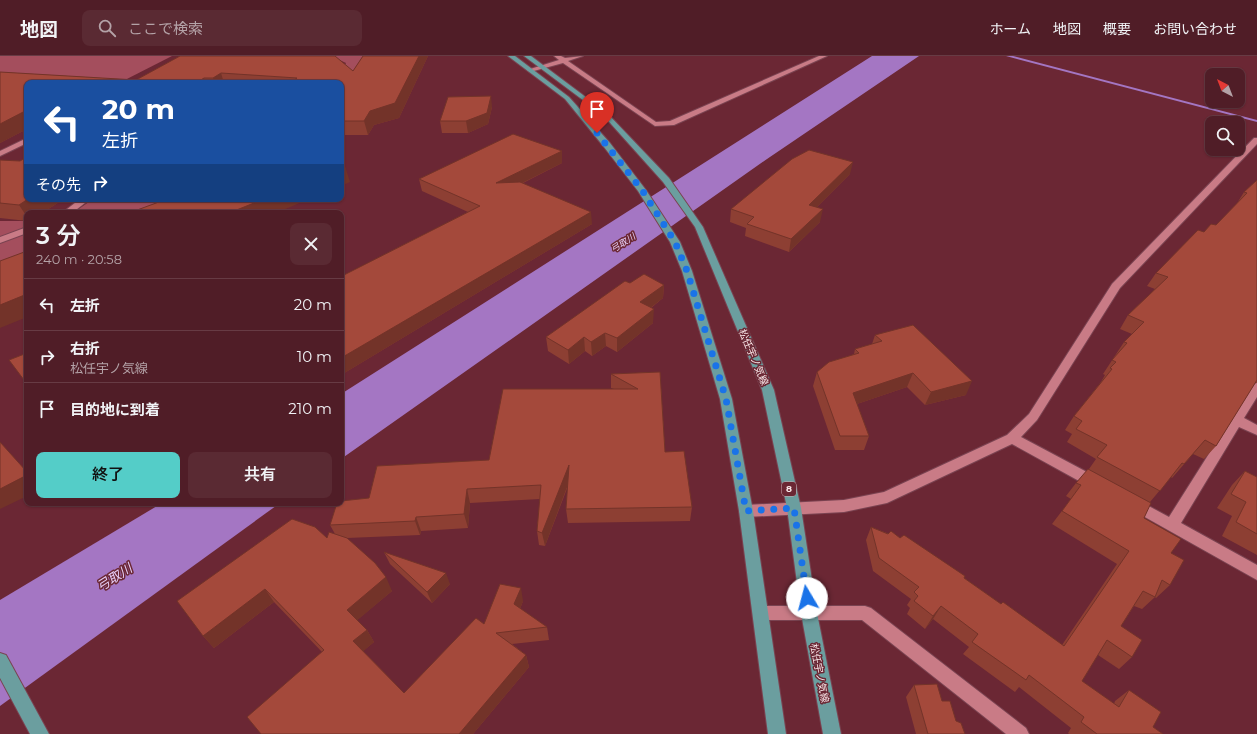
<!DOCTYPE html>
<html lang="ja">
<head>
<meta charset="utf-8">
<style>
  :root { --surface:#501d27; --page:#5a2a33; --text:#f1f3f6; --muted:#b4a2a7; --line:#673b44; --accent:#54cdc8 }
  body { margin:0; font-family:Montserrat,"Noto Sans JP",sans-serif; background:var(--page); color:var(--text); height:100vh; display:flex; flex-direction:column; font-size:15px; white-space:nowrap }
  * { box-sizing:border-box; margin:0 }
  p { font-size:13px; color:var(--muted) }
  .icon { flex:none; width:22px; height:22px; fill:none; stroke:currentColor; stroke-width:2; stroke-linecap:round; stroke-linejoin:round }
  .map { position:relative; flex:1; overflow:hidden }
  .sheet { position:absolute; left:24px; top:154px; width:320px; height:296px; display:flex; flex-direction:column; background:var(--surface); border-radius:8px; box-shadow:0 1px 3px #0004,0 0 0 1px var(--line) }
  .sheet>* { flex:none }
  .hud { position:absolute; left:24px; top:24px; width:320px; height:122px; border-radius:8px; box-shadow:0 1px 3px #0004,0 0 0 1px var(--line); background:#1a4fa0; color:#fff; overflow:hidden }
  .needle { width:26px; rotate:318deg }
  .controls { position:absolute; left:1205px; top:12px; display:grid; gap:8px }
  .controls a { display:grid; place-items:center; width:40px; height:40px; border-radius:8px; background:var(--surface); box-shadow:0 1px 3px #0004,0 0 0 1px var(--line); font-size:20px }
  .pin { position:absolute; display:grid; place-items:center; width:34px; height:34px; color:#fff; margin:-41px -17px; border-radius:50% 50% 50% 0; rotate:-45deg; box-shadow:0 0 4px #0007 }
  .pin .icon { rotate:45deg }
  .me { position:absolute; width:44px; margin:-22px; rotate:352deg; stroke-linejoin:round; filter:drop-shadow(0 0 3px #0008) }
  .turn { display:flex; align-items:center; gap:14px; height:84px; padding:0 12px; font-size:18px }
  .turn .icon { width:52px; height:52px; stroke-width:2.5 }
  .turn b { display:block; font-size:28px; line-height:34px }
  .then { display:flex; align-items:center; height:38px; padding:0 12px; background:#0003; gap:8px; font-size:15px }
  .round { display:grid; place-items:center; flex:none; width:42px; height:42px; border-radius:8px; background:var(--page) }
  .summary { display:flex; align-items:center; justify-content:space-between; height:68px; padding:0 12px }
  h1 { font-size:24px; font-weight:600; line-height:30px }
  .primary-button { display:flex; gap:8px; margin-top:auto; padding:8px 12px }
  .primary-button a { flex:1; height:46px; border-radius:8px; background:var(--accent); color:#111; font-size:16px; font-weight:600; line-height:46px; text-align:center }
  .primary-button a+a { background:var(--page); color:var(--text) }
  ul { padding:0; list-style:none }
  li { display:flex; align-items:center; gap:12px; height:52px; padding:0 12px; border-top:1px solid var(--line) }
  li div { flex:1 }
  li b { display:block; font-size:15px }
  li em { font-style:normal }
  header { display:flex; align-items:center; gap:24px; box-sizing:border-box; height:56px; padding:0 20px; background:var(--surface); border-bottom:1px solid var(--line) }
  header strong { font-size:19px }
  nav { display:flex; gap:22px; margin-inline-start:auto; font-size:14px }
  .search { width:280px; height:36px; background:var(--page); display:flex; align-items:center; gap:10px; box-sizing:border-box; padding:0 14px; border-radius:8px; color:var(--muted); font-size:15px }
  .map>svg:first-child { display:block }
  .green { fill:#a44e5d }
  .water { fill:#a476c3 }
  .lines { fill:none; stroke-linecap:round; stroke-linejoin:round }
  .stream { fill:#a476c3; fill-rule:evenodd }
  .lane-casing { stroke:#7a4351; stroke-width:2 }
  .street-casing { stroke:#7a4351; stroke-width:2 }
  .primary-casing { stroke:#7a4351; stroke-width:2 }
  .lane { fill:#c97b86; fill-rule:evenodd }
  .street { fill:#c97b86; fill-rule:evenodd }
  .primary { fill:#6b9e9f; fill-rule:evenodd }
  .wall { fill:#8d3f33 }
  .shaded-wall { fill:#733329 }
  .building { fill:#a4493b; stroke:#733329 }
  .route { stroke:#1a73e8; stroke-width:7; stroke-dasharray:0 12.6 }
  .labels { text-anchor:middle; stroke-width:3; stroke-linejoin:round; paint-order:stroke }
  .far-water-label { font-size:9px; font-style:italic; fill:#e8d0f9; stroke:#6b2734 }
  .shield { fill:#6b2734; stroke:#ceadb3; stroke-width:1 }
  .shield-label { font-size:9px; font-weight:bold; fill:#f9e7e9 }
  .street-label { font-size:10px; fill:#f9e7e9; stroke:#6b2734 }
  .near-water-label { font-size:13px; font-style:italic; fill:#e8d0f9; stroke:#6b2734 }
</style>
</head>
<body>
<header>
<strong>地図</strong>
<div class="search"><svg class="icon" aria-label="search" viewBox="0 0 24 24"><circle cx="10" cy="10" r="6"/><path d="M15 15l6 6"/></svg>ここで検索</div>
<nav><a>ホーム</a><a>地図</a><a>概要</a><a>お問い合わせ</a></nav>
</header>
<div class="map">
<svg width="1257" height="678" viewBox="0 0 1257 678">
  <rect width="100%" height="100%" fill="#6b2734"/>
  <!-- green -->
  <g class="green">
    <path d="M 0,0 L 172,0 L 119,27 L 0,27 Z"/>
    <path d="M 311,0 L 371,0 L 341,27 L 335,27 L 346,7 L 333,1 Z"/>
    <path d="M 93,143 L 200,143 L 166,157 L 73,157 Z"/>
    <path d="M 0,165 L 27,165 L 27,214 L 0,225 Z"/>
  </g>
  <!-- water -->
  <g class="water">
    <path d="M 872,0 L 919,0 L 767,103 L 341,403 L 341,338 Z"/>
    <path d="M 162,447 L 280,447 L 0,650 L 0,544 Z"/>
  </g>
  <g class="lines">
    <!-- stream -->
    <path class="stream" d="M 1006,0 L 1013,0 L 1257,64 L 1257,66 Z"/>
    <defs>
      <g id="lane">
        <path d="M 27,82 L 27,87 L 0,100 L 0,95 Z"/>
        <path d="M 80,143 L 90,143 L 72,157 L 62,157 Z"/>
        <path d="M 27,171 L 27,177 L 0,187 L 0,181 Z"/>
      </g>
      <g id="street">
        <path d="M 554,0 L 561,0 L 565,2 L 583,0 L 568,5 L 656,66 L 670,65 L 819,0 L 827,0 L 674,69 L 655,70 L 563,7 L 530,16 L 527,14 L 559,4 Z"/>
        <path d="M 1254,82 L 1257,82 L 1257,88 L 1120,232 L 1037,364 L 1021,381 L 1100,423 L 1102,427 L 1100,431 L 1095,432 L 1090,431 L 1012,388 L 887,447 L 844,456 L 746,461 L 741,459 L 739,455 L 741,451 L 746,449 L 844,444 L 884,436 L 1007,379 L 1029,358 L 1112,228 Z"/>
        <path d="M 1257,327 L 1257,341 L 1244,362 L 1257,369 L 1257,379 L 1239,371 L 1181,467 L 1257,509 L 1257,524 L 1127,451 L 1125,447 L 1127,443 L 1132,441 L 1169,461 L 1253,328 Z"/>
        <path d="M 761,550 L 865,550 L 871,552 L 1026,672 L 1029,678 L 1006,678 L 862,564 L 761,564 L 755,562 L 753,557 L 755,552 Z"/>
      </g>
      <g id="primary">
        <path d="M 508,0 L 515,0 L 569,41 L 610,87 L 646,134 L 680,186 L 692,215 L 732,343 L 753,455 L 786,678 L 768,678 L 739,455 L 720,343 L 682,215 L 670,186 L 638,135 L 604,91 L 565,43 Z"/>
        <path d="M 524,0 L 531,0 L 607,57 L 669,122 L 703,171 L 774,334 L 801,452 L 817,557 L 841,678 L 823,678 L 801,557 L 787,452 L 762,334 L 695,171 L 663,126 L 603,59 Z"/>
        <path d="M 0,597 L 6,599 L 49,678 L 30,678 L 0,622 Z"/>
      </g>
    </defs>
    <!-- lane casing -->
    <use href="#lane" class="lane-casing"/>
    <!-- street casing -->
    <use href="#street" class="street-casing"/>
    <!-- primary casing -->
    <use href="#primary" class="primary-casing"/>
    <!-- lane -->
    <use href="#lane" class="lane"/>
    <!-- street -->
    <use href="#street" class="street"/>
    <!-- primary -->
    <use href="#primary" class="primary"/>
  </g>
  <!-- wall -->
  <g class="wall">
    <path d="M 180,0 L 353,15 L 363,0 L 428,0 L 399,62 L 374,69 L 368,79 L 341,79 L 341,27 L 27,27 L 27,73 L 0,87 L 0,16 L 136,24 Z"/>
    <path d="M 492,51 L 488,68 L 468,77 L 442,77 L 440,65 Z"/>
    <path d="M 562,95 L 562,107 L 523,127 L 592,168 L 341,319 L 341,220 L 342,220 L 468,156 L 422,135 L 419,123 Z"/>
    <path d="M 0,104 L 64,143 L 42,157 L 27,157 L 27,165 L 0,162 Z"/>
    <path d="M 850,118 L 817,151 L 820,166 L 789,196 L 745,180 L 746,172 L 730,166 L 731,153 Z"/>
    <path d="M 1257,124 L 1257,327 L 1255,327 L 1216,390 L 1204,403 L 1193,398 L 1172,422 L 1171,421 L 1150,446 L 1144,462 L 1171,497 L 1170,529 L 1156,542 L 1155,541 L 1142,553 L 1134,550 L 1121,570 L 1132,601 L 1119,613 L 1098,599 L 1082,625 L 1114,648 L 1115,645 L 1129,634 L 1153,671 L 1163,678 L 1069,678 L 1068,677 L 1071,672 L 1019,631 L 1015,636 L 963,598 L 969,591 L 933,563 L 925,573 L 907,558 L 910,552 L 907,549 L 911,543 L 873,515 L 866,484 L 871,471 L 900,482 L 964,522 L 1001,548 L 1062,589 L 1117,508 L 1052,468 L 1071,443 L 1066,440 L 1076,427 L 1089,413 L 1096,403 L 1067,386 L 1072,378 L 1065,374 L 1074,360 L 1101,326 L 1105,319 L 1103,318 L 1124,286 L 1132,278 L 1120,273 L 1128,259 L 1155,233 L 1147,230 L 1156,217 L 1204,176 L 1216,169 L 1236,149 L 1244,136 Z"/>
    <path d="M 630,227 L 664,229 L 663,242 L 651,252 L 653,267 L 617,296 L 606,290 L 592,300 L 585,295 L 569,308 L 548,295 L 546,281 Z"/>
    <path d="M 875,279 L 966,339 L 925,349 L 907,331 L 857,348 L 869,380 L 864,394 L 835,394 L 813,330 L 817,316 L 854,298 L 855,293 L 872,288 Z"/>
    <path d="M 660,316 L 665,396 L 692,451 L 690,465 L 568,467 L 566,453 L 568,430 L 545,490 L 539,489 L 537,475 L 540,443 L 470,447 L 468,472 L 421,475 L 420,479 L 347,482 L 392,535 L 357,564 L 367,574 L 374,586 L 363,595 L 404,637 L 484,568 L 523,545 L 520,553 L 547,571 L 549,584 L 512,588 L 526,599 L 529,611 L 473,678 L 261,678 L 322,596 L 274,546 L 214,592 L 203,580 L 327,482 L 335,478 L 330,469 L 369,442 L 489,404 L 614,333 L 611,332 L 611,318 Z"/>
    <path d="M 1245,415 L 1257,421 L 1257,499 L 1222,480 L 1232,460 L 1217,452 L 1232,429 Z"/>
    <path d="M 384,496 L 450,528 L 432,547 L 390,508 Z"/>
    <path d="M 914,629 L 942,645 L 965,678 L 916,678 L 906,641 Z"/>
  </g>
  <!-- shaded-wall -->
  <g class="shaded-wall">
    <path d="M 419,0 L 428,0 L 399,62 L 374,69 L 368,79 L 364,65 L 370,55 Z"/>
    <path d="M 221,17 L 224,27 L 215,27 L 213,22 Z"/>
    <path d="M 204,22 L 206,27 L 196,27 Z"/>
    <path d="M 491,40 L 492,51 L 488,68 L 468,77 L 466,65 Z"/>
    <path d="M 27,54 L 27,73 L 0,87 L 0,68 Z"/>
    <path d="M 562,95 L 562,107 L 498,139 L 496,127 Z"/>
    <path d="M 853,106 L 850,118 L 807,161 L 809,149 Z"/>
    <path d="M 345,110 L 350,126 L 341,130 L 341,112 Z"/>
    <path d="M 28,143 L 64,143 L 42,157 L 27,157 L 27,161 L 19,149 Z"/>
    <path d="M 264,143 L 309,143 L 276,157 L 229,157 Z"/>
    <path d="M 823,153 L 820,166 L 789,196 L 791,183 Z"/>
    <path d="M 591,156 L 592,168 L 341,319 L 341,302 Z"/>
    <path d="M 664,229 L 663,242 L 640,260 L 640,246 Z"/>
    <path d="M 27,238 L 27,261 L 0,272 L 0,249 Z"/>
    <path d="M 654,253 L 653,267 L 617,296 L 617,282 Z"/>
    <path d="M 605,277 L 606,290 L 592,300 L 591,286 Z"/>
    <path d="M 584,281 L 585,295 L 569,308 L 568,294 Z"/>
    <path d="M 913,317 L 907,331 L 848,351 L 853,337 Z"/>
    <path d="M 972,325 L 966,339 L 925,349 L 931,336 Z"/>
    <path d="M 569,409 L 570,423 L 545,490 L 542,477 Z"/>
    <path d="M 27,419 L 27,440 L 0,453 L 0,433 Z"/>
    <path d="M 467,433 L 470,447 L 468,472 L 464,458 Z"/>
    <path d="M 416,461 L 421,475 L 420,479 L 415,465 Z"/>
    <path d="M 446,517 L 450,528 L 432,547 L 427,536 Z"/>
    <path d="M 386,521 L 392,535 L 354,567 L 347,554 Z"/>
    <path d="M 521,532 L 523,545 L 517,561 L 514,548 Z"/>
    <path d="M 265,533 L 274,546 L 214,592 L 203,580 Z"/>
    <path d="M 941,550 L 933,563 L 925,573 L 933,560 Z"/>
    <path d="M 367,574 L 374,586 L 360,598 L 353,585 Z"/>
    <path d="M 526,599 L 529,611 L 473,678 L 459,678 Z"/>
  </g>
  <!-- building -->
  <g class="building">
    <path d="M 180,0 L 335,0 L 353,15 L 363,0 L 419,0 L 395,47 L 370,55 L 364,65 L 341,65 L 341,27 L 290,27 L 297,22 L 221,17 L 213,22 L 204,22 L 196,27 L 27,27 L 27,54 L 0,68 L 0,16 L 136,24 Z"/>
    <path d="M 491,40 L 487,57 L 466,65 L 440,65 L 448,41 Z"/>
    <path d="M 513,78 L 562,95 L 496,127 L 520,126 L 591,156 L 341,302 L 341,220 L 342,220 L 480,150 L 419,123 Z"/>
    <path d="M 809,94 L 853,106 L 809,149 L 823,153 L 791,183 L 747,168 L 754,161 L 731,153 L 792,103 Z"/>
    <path d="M 27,101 L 27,143 L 28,143 L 19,149 L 0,147 L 0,104 L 20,105 Z"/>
    <path d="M 341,108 L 345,110 L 341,112 Z"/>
    <path d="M 1257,124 L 1257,324 L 1216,390 L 1205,384 L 1184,408 L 1182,407 L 1160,435 L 1097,401 L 1107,389 L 1076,373 L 1082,365 L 1074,360 L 1112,313 L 1110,312 L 1116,306 L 1112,304 L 1127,287 L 1124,286 L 1144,266 L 1128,259 L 1168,221 L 1156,217 L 1198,174 L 1204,176 L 1211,168 L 1216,169 L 1247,137 L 1244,136 Z"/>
    <path d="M 167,143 L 264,143 L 229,157 L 129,157 Z"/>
    <path d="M 27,195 L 27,238 L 0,249 L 0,205 Z"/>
    <path d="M 644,218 L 664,229 L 640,246 L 654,253 L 617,282 L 605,277 L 591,286 L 584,281 L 568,294 L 546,281 L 625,225 L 630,227 Z"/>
    <path d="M 913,269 L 972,325 L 931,336 L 913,317 L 853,337 L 869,380 L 840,380 L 817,316 L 829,306 L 859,297 L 855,293 L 882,285 L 875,279 Z"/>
    <path d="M 27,297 L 27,328 L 9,304 Z"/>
    <path d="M 660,316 L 665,396 L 684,395 L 692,451 L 566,453 L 569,409 L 542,477 L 537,475 L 541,429 L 467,433 L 464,458 L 416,461 L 415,465 L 330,469 L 337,447 L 341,447 L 341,445 L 369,442 L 377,410 L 489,404 L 503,333 L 638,333 L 611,318 Z"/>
    <path d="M 0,386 L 27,416 L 27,419 L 0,433 Z"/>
    <path d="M 1088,413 L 1151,447 L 1144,462 L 1181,483 L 1171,497 L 1184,504 L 1170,529 L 1162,524 L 1155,541 L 1143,535 L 1121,570 L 1142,584 L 1132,601 L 1107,584 L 1082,625 L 1119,651 L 1129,634 L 1161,656 L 1153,671 L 1163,678 L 1097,678 L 1081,666 L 1084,661 L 1029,619 L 1026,624 L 972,586 L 978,578 L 941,550 L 933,560 L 914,545 L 918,540 L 914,536 L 919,531 L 879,502 L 871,471 L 888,478 L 891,475 L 900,482 L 904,479 L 965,520 L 964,522 L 1001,548 L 1003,546 L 1064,590 L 1129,495 L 1062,455 L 1081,429 L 1076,427 Z"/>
    <path d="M 1245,415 L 1257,421 L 1257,478 L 1236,466 L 1246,446 L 1231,438 Z"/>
    <path d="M 292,463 L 315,471 L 327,482 L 329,476 L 347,482 L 375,507 L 386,521 L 347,554 L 367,574 L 353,585 L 404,637 L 476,562 L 484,568 L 500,528 L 521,532 L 514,548 L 547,571 L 496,577 L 526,599 L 459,678 L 261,678 L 247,661 L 324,594 L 265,533 L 203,580 L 177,545 Z"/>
    <path d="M 384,496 L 446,517 L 427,536 Z"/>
    <path d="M 937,628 L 942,645 L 950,645 L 956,665 L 961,667 L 965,678 L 928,678 L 914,629 Z"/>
  </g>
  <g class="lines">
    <!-- route -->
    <path class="route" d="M 597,77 L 642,134 L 675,186 L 687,215 L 726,343 L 746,455 L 794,452 L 807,542"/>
  </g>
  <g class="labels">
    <!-- far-water labels -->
    <g class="far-water-label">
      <text transform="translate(623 187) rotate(-33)" y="3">弓取川</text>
    </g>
    <!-- shield labels -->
    <rect class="shield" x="782" y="426" width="14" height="14" rx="3"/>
    <g class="shield-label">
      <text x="789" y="436">8</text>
    </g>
    <!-- street labels -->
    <g class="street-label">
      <text transform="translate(754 301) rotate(67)" y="4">松任宇ノ気線</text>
      <text transform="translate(820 617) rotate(79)" y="4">松任宇ノ気線</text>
    </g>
    <!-- near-water labels -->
    <g class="near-water-label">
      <text transform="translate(114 521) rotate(-33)" y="5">弓取川</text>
    </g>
  </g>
</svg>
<div class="controls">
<a><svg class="needle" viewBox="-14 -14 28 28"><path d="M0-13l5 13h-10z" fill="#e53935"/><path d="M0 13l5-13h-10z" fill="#b4a2a7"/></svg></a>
<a><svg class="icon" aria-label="search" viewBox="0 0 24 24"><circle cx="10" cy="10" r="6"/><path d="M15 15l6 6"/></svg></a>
</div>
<div class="pin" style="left:597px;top:77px;background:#d93025"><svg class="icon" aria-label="arrive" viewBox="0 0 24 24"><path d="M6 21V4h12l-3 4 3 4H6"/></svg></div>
<svg class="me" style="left:807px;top:542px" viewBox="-20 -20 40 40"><circle r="19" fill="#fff"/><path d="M0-13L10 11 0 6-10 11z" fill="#1a73e8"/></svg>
<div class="hud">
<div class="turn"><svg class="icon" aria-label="left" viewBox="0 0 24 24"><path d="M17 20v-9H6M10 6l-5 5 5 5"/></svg><div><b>20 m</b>左折</div></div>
<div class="then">その先<svg class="icon" aria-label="right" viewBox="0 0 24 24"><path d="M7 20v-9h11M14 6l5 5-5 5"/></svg></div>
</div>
<section class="sheet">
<div class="summary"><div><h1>3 分</h1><p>240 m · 20:58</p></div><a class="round"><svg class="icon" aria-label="close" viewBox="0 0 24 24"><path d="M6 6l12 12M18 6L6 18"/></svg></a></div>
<ul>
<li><svg class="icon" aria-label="left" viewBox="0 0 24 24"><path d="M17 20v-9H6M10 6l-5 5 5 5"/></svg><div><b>左折</b></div><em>20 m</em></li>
<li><svg class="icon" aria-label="right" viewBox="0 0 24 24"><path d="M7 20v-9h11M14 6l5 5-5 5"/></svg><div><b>右折</b><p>松任宇ノ気線</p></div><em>10 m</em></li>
<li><svg class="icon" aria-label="arrive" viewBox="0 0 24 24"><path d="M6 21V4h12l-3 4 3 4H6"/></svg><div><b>目的地に到着</b></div><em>210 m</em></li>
</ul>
<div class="primary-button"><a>終了</a><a>共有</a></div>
</section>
</div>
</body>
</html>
